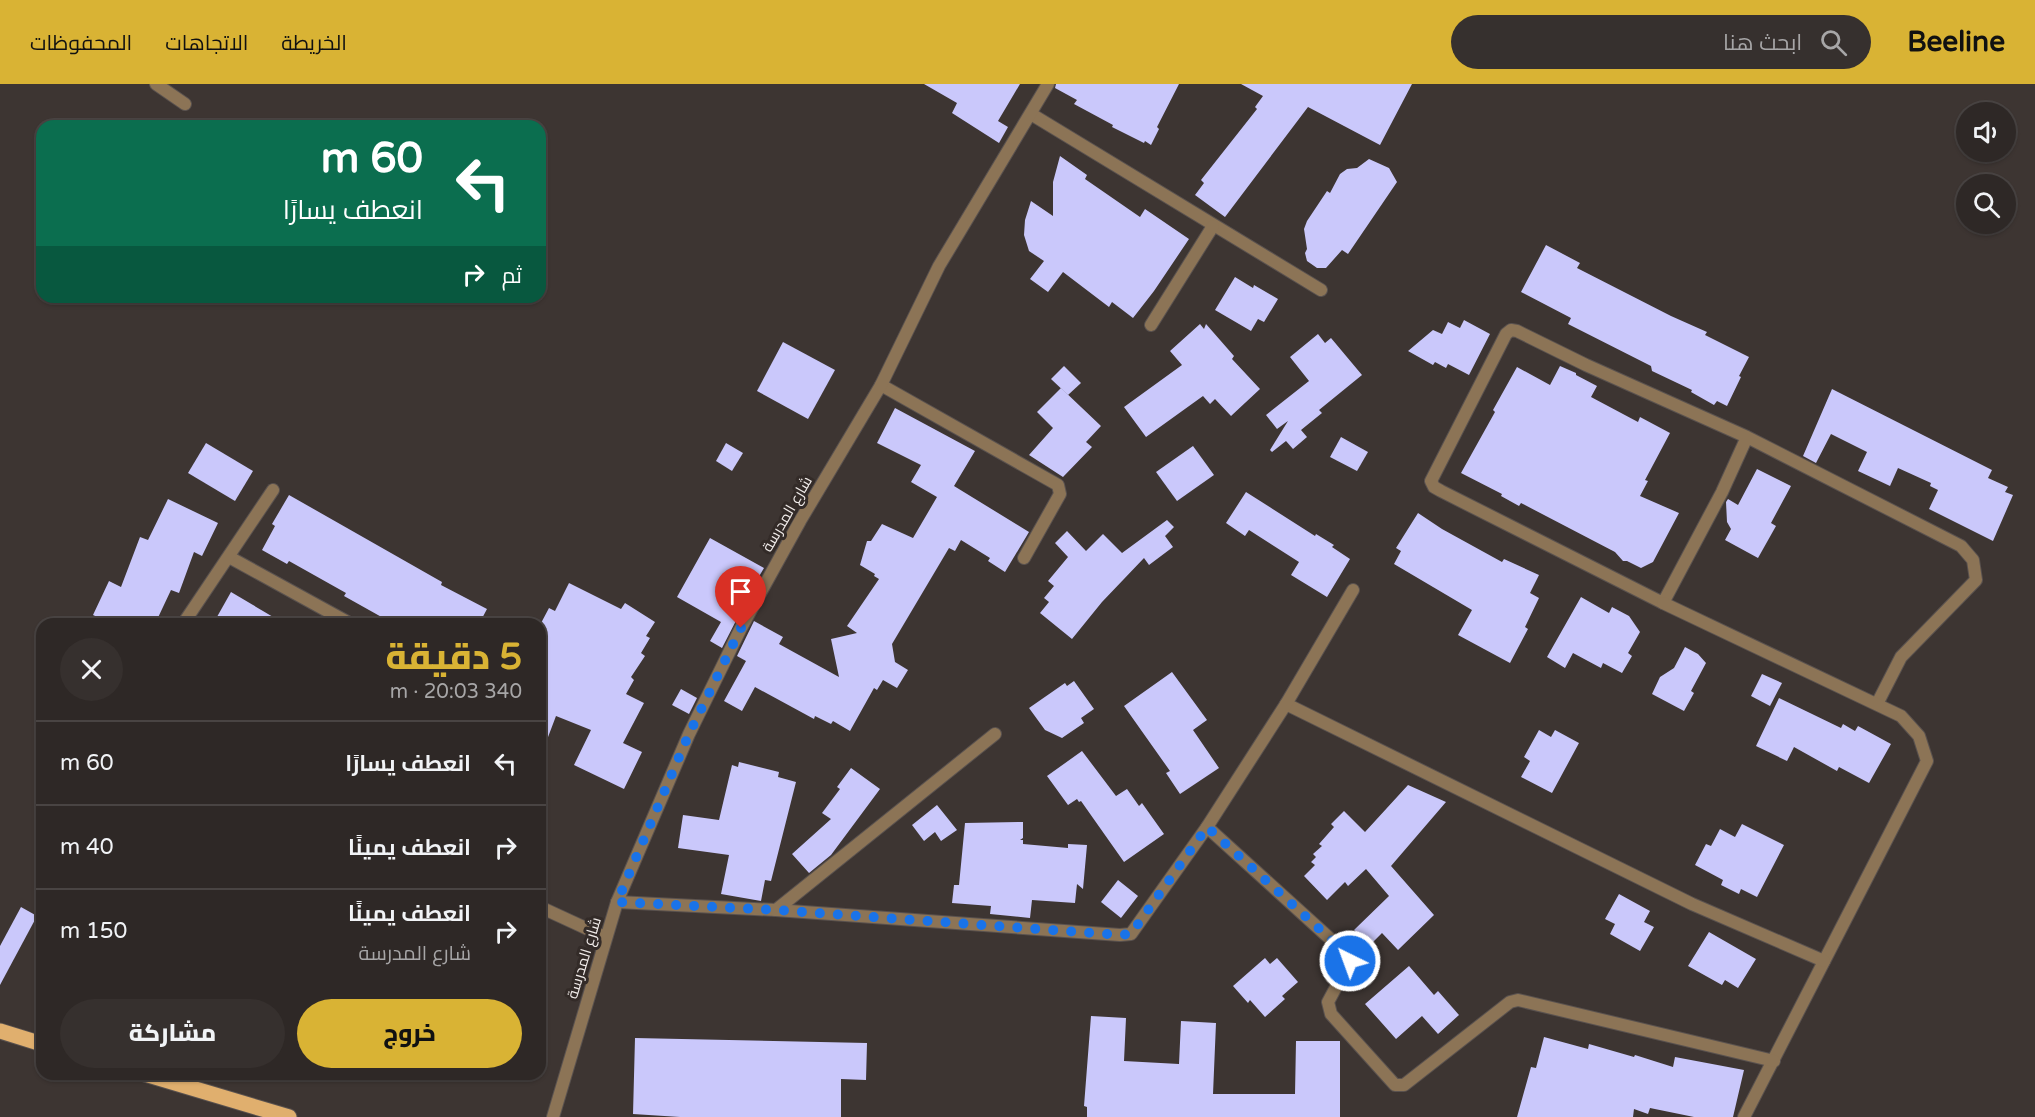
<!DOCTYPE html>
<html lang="ar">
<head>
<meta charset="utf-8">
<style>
  :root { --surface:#2e2826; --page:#36302e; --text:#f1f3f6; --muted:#a7a6a7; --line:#494443; --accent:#d9b334 }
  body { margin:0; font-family:"Varela Round",Cairo,sans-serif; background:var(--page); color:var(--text); direction:rtl; height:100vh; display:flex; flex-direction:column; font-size:22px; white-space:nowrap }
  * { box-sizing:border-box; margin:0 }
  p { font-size:20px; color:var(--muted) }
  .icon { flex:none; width:33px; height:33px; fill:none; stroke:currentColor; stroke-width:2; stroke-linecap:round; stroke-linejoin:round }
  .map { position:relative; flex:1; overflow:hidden; direction:ltr }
  .drawer { position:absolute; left:36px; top:534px; width:510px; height:462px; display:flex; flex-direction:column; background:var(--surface); border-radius:18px; box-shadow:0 2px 4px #0004,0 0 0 2px var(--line); direction:rtl }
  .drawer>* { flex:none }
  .banner { position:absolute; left:36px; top:36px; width:510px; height:183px; border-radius:18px; box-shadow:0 2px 4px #0004,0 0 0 2px var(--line); direction:rtl; background:#0b6e4f; color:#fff; overflow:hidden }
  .tools { position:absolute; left:1956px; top:18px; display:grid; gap:12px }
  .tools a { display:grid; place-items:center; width:60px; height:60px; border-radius:50%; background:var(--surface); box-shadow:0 2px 4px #0004,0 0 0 2px var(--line); font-size:30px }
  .pin { position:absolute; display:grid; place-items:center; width:51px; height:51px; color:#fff; margin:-62px -26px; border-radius:50% 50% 50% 0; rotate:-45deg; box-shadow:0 0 6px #0007 }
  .pin .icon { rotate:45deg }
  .me { position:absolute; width:66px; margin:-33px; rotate:318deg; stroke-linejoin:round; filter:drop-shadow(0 0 4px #0008) }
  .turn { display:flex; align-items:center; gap:21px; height:126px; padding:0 24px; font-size:27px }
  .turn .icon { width:78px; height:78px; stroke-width:2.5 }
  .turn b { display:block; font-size:42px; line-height:51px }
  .then { display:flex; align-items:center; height:57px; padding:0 24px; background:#0003; gap:12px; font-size:22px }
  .round { display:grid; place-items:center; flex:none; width:63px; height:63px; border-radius:32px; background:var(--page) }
  .summary { display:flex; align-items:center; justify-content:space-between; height:102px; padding:0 24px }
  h1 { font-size:36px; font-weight:800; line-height:45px; color:var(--accent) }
  .cta { display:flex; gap:12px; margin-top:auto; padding:12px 24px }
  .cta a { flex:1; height:69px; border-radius:36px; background:var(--accent); color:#111; font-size:24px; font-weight:800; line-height:69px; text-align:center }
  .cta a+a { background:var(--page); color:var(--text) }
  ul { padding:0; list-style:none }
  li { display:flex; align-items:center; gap:18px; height:84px; padding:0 24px; border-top:2px solid var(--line) }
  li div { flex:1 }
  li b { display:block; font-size:22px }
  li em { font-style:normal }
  header { display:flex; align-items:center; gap:36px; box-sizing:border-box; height:84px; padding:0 30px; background:var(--accent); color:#111 }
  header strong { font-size:28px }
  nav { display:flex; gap:33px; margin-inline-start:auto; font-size:21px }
  .search { width:420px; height:54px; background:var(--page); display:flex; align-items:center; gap:15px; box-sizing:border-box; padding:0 21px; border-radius:33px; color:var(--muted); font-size:22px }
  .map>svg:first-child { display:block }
  .building { fill:#cac8fb }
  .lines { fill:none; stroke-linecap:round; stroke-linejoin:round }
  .minor-casing { stroke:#5a524f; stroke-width:14 }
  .primary-casing { stroke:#5a524f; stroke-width:17 }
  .minor { stroke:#8c7456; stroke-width:12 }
  .primary { stroke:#e0af6e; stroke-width:15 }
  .route { stroke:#1a73e8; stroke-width:10; stroke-dasharray:0 18 }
  .labels { text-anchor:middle; stroke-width:6; stroke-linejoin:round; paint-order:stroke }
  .street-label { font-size:15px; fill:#f1ecea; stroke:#332b28 }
</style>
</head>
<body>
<header>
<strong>Beeline</strong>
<div class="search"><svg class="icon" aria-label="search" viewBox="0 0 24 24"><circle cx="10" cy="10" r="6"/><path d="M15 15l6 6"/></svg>ابحث هنا</div>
<nav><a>الخريطة</a><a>الاتجاهات</a><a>المحفوظات</a></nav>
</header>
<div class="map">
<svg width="2035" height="1033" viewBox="0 0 2035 1033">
  <rect width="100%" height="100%" fill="#3d3532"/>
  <!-- building -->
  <g class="building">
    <path d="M 924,0 L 1020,0 L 998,37 L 1008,43 L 999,59 L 952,29 L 957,19 Z"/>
    <path d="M 1056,0 L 1179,0 L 1157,43 L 1159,45 L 1151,61 L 1145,57 L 1144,59 L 1112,43 L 1113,41 L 1074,20 L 1077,16 L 1055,4 Z"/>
    <path d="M 1241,0 L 1412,0 L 1380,61 L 1308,23 L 1225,133 L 1195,111 L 1204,99 L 1201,96 L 1257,25 L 1255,23 L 1263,12 Z"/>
    <path d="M 1060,72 L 1087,91 L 1085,95 L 1140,133 L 1145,125 L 1189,155 L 1154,207 L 1133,234 L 1112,218 L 1109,223 L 1063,188 L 1048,208 L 1030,195 L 1044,177 L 1029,167 L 1024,151 L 1025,136 L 1031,117 L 1053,132 L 1053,98 Z"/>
    <path d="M 1369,75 L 1389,84 L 1397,98 L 1348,170 L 1342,166 L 1326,184 L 1317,184 L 1307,177 L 1305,169 L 1307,165 L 1304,145 L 1307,137 L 1327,107 L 1330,109 L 1340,90 L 1347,85 L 1357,84 Z"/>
    <path d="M 1546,161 L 1580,179 L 1577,184 L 1671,232 L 1707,248 L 1705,251 L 1749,273 L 1739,292 L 1741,293 L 1727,322 L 1717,317 L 1714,321 L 1691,308 L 1692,306 L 1652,287 L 1651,282 L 1568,240 L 1571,234 L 1521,208 Z"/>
    <path d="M 1235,193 L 1253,204 L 1254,201 L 1278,215 L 1264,238 L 1258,235 L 1251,247 L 1215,226 Z"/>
    <path d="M 1464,236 L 1490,250 L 1469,291 L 1448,280 L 1446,284 L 1435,278 L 1433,281 L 1408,267 L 1433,246 L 1442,250 L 1448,238 L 1460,244 Z"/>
    <path d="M 1200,240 L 1204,245 L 1206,240 L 1234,272 L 1232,275 L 1260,305 L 1231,332 L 1215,315 L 1210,320 L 1203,312 L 1146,353 L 1124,323 L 1182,281 L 1170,267 Z"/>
    <path d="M 1318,250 L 1325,259 L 1331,254 L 1362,291 L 1319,326 L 1322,329 L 1301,346 L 1307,353 L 1293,365 L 1286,357 L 1272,368 L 1270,366 L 1288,337 L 1277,345 L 1266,331 L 1309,297 L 1290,273 Z"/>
    <path d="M 783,258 L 835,286 L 808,335 L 757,307 Z"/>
    <path d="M 1064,282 L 1081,299 L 1068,311 L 1051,295 Z"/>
    <path d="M 1560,282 L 1576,289 L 1576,291 L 1597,302 L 1591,313 L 1638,338 L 1640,333 L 1670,349 L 1645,396 L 1648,397 L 1640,412 L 1679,429 L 1653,478 L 1641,484 L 1627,477 L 1623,477 L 1615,468 L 1521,419 L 1519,422 L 1501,412 L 1502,410 L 1461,389 L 1495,328 L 1493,326 L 1517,283 L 1550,301 Z"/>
    <path d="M 1061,304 L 1101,342 L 1086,358 L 1092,363 L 1063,393 L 1029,371 L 1053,344 L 1037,328 Z"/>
    <path d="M 1832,305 L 1992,386 L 1988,394 L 2008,403 L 2005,408 L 2013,411 L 1993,457 L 1929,425 L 1938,406 L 1930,402 L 1931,399 L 1898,384 L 1890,402 L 1858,387 L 1867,368 L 1831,350 L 1816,379 L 1803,372 Z"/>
    <path d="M 895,324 L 975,367 L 954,402 L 1029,448 L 1005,488 L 988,477 L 990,474 L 961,456 L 955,467 L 949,464 L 892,560 L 895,578 L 908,586 L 897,604 L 883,596 L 877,606 L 874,604 L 850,647 L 833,637 L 831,640 L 815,632 L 814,635 L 755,603 L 742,627 L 724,617 L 746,577 L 737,572 L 754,537 L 783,553 L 779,560 L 839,593 L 831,555 L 857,549 L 847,542 L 879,495 L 874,492 L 875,490 L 860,481 L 867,457 L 871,457 L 882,440 L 913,454 L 937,413 L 911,398 L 921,381 L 877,359 Z"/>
    <path d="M 1341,353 L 1368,368 L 1357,387 L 1330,373 Z"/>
    <path d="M 206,359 L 253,387 L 235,417 L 188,389 Z"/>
    <path d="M 726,359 L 743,369 L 732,387 L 716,377 Z"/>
    <path d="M 1193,362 L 1214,391 L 1177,417 L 1156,388 Z"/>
    <path d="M 1757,385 L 1791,402 L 1771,439 L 1776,442 L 1758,474 L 1725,456 L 1731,445 L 1727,438 L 1726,418 L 1728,415 L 1738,421 Z"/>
    <path d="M 1246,408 L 1315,452 L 1316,450 L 1334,461 L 1332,463 L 1350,475 L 1327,513 L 1291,491 L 1299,478 L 1249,446 L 1245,452 L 1226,439 Z"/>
    <path d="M 289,411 L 442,498 L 441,501 L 487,525 L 479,540 L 394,540 L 344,512 L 346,509 L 289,477 L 287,480 L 262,466 L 275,442 L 272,440 Z"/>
    <path d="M 168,415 L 218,439 L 202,472 L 194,468 L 179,509 L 171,506 L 155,540 L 112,540 L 93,531 L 109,497 L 121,503 L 140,453 L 148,456 Z"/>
    <path d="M 1418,429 L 1442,445 L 1502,478 L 1504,475 L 1539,491 L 1530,509 L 1539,514 L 1525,543 L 1528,545 L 1510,579 L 1458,551 L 1472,526 L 1394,480 L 1401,467 L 1396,464 Z"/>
    <path d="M 1167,436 L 1174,443 L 1165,452 L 1173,463 L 1149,481 L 1144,474 L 1102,518 L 1072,555 L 1040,529 L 1049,518 L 1044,514 L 1054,502 L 1048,497 L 1068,473 L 1055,459 L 1067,447 L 1086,467 L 1103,450 L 1122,469 Z"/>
    <path d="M 710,454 L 764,484 L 738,528 L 740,529 L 722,564 L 710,557 L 721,538 L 677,513 Z"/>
    <path d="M 569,499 L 621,525 L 625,519 L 655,538 L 646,552 L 650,554 L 641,569 L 645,572 L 631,593 L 634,596 L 626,610 L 644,619 L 623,659 L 642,668 L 624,705 L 574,681 L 591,646 L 556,632 L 542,669 L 540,669 L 540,541 L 549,524 L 555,527 Z"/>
    <path d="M 231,508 L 285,540 L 213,540 Z"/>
    <path d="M 1581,513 L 1609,529 L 1612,523 L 1629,532 L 1640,548 L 1628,569 L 1632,572 L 1622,589 L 1603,579 L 1601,584 L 1573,569 L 1565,584 L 1547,573 Z"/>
    <path d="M 1685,563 L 1698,570 L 1706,579 L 1691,607 L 1694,609 L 1684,627 L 1652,610 L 1660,593 L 1674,584 Z"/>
    <path d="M 1172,588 L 1207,636 L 1193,646 L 1219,684 L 1180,710 L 1166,689 L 1170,687 L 1124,622 Z"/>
    <path d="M 1762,590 L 1782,599 L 1770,622 L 1751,612 Z"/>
    <path d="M 1074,597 L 1094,625 L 1081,634 L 1084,639 L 1062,654 L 1045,646 L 1029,624 L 1065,599 L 1067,602 Z"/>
    <path d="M 681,605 L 697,614 L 689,630 L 672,621 Z"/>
    <path d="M 1779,614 L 1841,644 L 1843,640 L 1855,647 L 1858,642 L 1891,660 L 1869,699 L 1839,683 L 1837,687 L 1794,663 L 1787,677 L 1756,662 Z"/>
    <path d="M 1539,646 L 1551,653 L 1555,646 L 1579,659 L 1552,709 L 1521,693 L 1530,677 L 1524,673 Z"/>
    <path d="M 1082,667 L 1116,712 L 1127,705 L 1139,722 L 1142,719 L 1164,750 L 1124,778 L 1081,717 L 1079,718 L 1077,715 L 1068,721 L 1047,692 Z"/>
    <path d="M 739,678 L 779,688 L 778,693 L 796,698 L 771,797 L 765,796 L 761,817 L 721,810 L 729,771 L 678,764 L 683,731 L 719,736 L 732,681 L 738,683 Z"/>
    <path d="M 851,684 L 880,705 L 831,771 L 809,789 L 792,770 L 831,735 L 822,729 L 840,705 L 837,703 Z"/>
    <path d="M 1408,701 L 1446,718 L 1391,782 L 1434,831 L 1398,866 L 1382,849 L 1369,862 L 1354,846 L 1389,812 L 1366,785 L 1348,802 L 1345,798 L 1327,816 L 1304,792 L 1315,781 L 1311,778 L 1316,773 L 1313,770 L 1322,762 L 1319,760 L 1334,743 L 1331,740 L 1344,727 L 1365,748 Z"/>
    <path d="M 937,721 L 957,746 L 941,757 L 935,748 L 924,757 L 912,741 Z"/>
    <path d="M 1023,738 L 1023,754 L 1020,756 L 1023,756 L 1023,760 L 1068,764 L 1068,760 L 1087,761 L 1083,805 L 1077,800 L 1075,819 L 1032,816 L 1030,834 L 990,830 L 991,822 L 952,819 L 954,801 L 959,801 L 965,739 Z"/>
    <path d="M 1742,740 L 1784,761 L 1757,813 L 1741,805 L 1739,810 L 1721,801 L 1723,796 L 1695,781 L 1706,760 L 1711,762 L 1720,745 L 1735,753 Z"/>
    <path d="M 1118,796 L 1138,812 L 1121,834 L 1101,818 Z"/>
    <path d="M 1619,810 L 1650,827 L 1644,838 L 1654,843 L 1640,867 L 1610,850 L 1615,840 L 1605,835 Z"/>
    <path d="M 21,823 L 37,832 L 0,901 L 0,862 Z"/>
    <path d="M 1709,848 L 1756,875 L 1738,904 L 1725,896 L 1722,901 L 1688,882 Z"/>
    <path d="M 1265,874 L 1270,880 L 1277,874 L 1298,898 L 1282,912 L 1285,915 L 1265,933 L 1250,916 L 1248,919 L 1233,902 Z"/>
    <path d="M 1409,882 L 1434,911 L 1438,907 L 1459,931 L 1438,950 L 1422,932 L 1396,955 L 1365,920 Z"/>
    <path d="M 1091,932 L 1126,934 L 1124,977 L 1179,980 L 1181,937 L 1216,939 L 1213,1010 L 1295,1010 L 1296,957 L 1340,957 L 1340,1033 L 1087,1033 L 1087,1023 L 1084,1022 Z"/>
    <path d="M 1544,953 L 1588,965 L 1589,960 L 1634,973 L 1635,971 L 1673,983 L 1675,973 L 1744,986 L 1733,1033 L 1694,1033 L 1650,1024 L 1648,1030 L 1634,1025 L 1633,1033 L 1517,1033 L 1531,983 L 1536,984 Z"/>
    <path d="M 635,954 L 867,959 L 866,996 L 841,995 L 841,1033 L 680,1033 L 633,1030 Z"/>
  </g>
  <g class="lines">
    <defs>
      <g id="minor">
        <path d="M 156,0 L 185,20"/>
        <path d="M 1031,30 L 1321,206"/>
        <path d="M 1151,241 L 1213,142"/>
        <path d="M 881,301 L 1058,401 L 1060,410 L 1024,474"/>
        <path d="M 1747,353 L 1722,408 L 1663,519 L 1441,407 L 1434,403 L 1431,397 L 1506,250 L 1511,246 L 1517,247 L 1586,281 L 1747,353 L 1961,462 L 1973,476 L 1976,496 L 1901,573 L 1877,620"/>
        <path d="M 229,473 L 351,540"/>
        <path d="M 1663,519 L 1901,632 L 1919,652 L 1927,677 L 1744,1033"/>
        <path d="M 183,540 L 273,406"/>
        <path d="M 1286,620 L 1692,820 L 1824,877"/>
        <path d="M 1207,743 L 1348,871 L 1350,877 L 1328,918 L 1331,930 L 1395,1001 L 1404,1001 L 1510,918 L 1518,916 L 1774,977"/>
        <path d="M 617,818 L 776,826 L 1120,851 L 1131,850 L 1207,743 L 1286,620 L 1353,506"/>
        <path d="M 540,823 L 605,853"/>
        <path d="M 776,826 L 995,650"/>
        <path d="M 553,1033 L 617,818 L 689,650 L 741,544 L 800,437 L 881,301 L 939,182 L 1048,0"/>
      </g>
      <g id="primary">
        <path d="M 0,947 L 42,960"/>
        <path d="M 145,990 L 289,1033"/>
      </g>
    </defs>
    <!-- minor casing -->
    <use href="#minor" class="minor-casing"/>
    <!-- primary casing -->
    <use href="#primary" class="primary-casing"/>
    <!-- minor -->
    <use href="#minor" class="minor"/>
    <!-- primary -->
    <use href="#primary" class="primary"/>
  </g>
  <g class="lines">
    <!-- route -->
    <path class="route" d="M 741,544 L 689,650 L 617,818 L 776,826 L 1120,851 L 1131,850 L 1207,743 L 1348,871 L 1350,877"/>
  </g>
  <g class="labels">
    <!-- street labels -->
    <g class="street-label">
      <text transform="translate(787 430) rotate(-60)" y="5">شارع المدرسة</text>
      <text transform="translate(584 874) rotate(-73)" y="5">شارع المدرسة</text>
    </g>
  </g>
</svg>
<div class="tools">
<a><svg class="icon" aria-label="sound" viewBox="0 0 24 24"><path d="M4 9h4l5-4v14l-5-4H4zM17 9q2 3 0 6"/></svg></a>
<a><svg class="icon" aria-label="search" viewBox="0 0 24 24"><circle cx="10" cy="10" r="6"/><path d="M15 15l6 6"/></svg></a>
</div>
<div class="pin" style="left:741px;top:544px;background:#d93025"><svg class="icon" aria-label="arrive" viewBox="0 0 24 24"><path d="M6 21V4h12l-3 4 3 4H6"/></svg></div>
<svg class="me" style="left:1350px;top:877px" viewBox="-20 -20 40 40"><circle r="17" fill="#1a73e8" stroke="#fff" stroke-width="3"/><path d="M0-11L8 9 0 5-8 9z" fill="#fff"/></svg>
<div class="banner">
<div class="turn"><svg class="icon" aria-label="left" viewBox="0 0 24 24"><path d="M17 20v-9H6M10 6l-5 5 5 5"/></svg><div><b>60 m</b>انعطف يسارًا</div></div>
<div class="then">ثم<svg class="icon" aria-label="right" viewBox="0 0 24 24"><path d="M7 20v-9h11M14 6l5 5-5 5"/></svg></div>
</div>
<section class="drawer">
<div class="summary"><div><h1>5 دقيقة</h1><p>340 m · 20:03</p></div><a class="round"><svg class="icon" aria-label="close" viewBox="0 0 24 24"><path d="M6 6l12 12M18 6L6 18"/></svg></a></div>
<ul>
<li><svg class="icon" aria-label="left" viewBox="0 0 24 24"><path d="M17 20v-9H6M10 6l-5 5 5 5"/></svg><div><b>انعطف يسارًا</b></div><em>60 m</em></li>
<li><svg class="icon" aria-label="right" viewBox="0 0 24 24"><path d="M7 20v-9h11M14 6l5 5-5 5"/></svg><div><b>انعطف يمينًا</b></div><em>40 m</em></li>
<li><svg class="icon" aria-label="right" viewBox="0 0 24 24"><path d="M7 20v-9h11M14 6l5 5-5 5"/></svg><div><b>انعطف يمينًا</b><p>شارع المدرسة</p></div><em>150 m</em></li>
</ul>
<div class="cta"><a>خروج</a><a>مشاركة</a></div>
</section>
</div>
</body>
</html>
